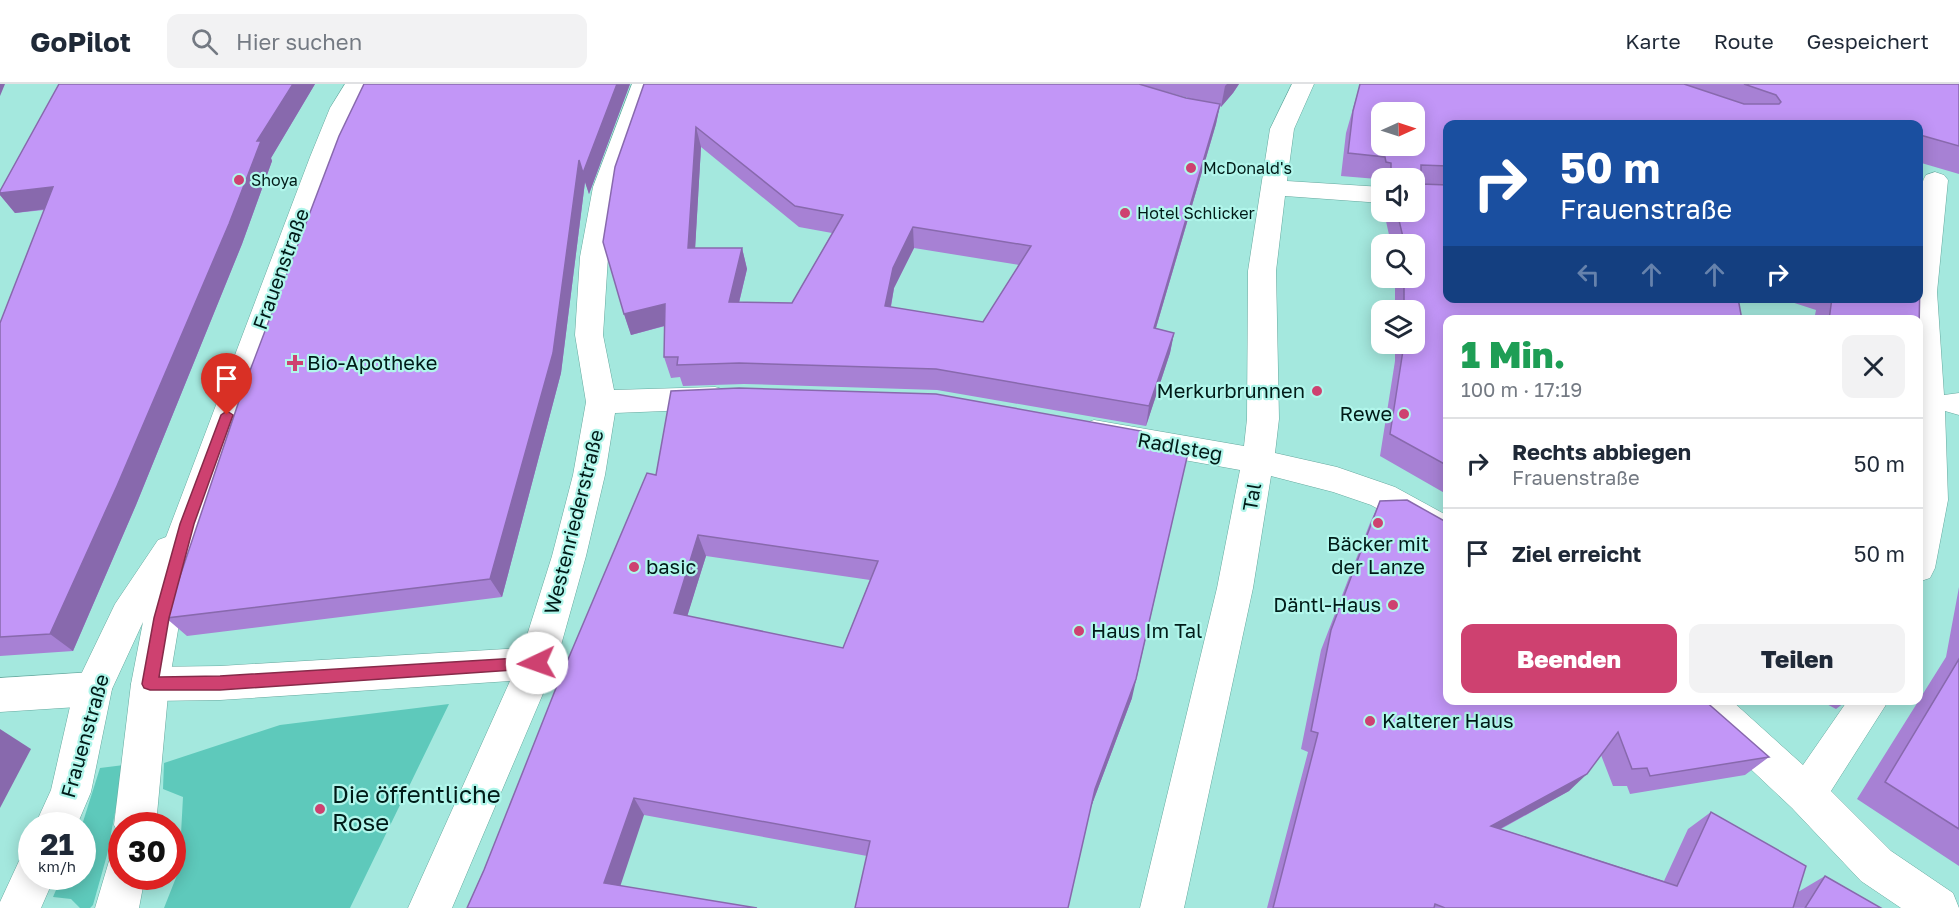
<!DOCTYPE html>
<html lang="de">
<head>
<meta charset="utf-8">
<style>
  :root { --surface:#fff; --page:#f2f2f3; --text:#1f2937; --muted:#747a83; --line:#e0e1e3; --accent:#ce4170 }
  body { margin:0; font-family:"Golos Text",sans-serif; background:var(--page); color:var(--text); height:100vh; display:flex; flex-direction:column; font-size:22px; white-space:nowrap }
  * { box-sizing:border-box; margin:0 }
  p { font-size:20px; color:var(--muted) }
  .icon { flex:none; width:33px; height:33px; fill:none; stroke:currentColor; stroke-width:2; stroke-linecap:round; stroke-linejoin:round }
  .map { position:relative; flex:1; overflow:hidden }
  .sheet { position:absolute; left:1443px; top:231px; width:480px; height:390px; display:flex; flex-direction:column; background:var(--surface); border-radius:12px; box-shadow:0 3px 15px #0003 }
  .sheet>* { flex:none }
  .banner { position:absolute; left:1443px; top:36px; width:480px; height:183px; border-radius:12px; box-shadow:0 3px 15px #0003; background:#1a4fa0; color:#fff; overflow:hidden }
  .needle { width:39px; rotate:87deg }
  .fabs { position:absolute; left:1371px; top:18px; display:grid; gap:12px }
  .fabs a { display:grid; place-items:center; width:54px; height:54px; border-radius:12px; background:var(--surface); box-shadow:0 3px 15px #0003; font-size:30px }
  .speed { position:absolute; left:18px; top:728px; display:flex; gap:12px; font-size:30px; font-weight:700; text-align:center }
  .speed>* { display:grid; place-content:center; width:78px; height:78px; border-radius:50%; background:var(--surface); box-shadow:0 3px 15px #0003; line-height:1 }
  .speed small { font-size:15px; font-weight:400 }
  .speed .limit { border:9px solid #d22; background:#fff; color:#111 }
  .pin { position:absolute; display:grid; place-items:center; width:51px; height:51px; color:#fff; margin:-62px -26px; border-radius:50% 50% 50% 0; rotate:-45deg; box-shadow:0 0 6px #0007 }
  .pin .icon { rotate:45deg }
  .me { position:absolute; width:66px; margin:-33px; rotate:267deg; stroke-linejoin:round; filter:drop-shadow(0 0 4px #0008) }
  .turn { display:flex; align-items:center; gap:21px; height:126px; padding:0 18px; font-size:27px }
  .turn .icon { width:78px; height:78px; stroke-width:2.5 }
  .turn b { display:block; font-size:42px; line-height:51px }
  .lanes { display:flex; align-items:center; height:57px; padding:0 18px; background:#0003; justify-content:center; gap:30px; direction:ltr }
  .lanes .off { opacity:.35 }
  .round { display:grid; place-items:center; flex:none; width:63px; height:63px; border-radius:12px; background:var(--page) }
  .summary { display:flex; align-items:center; justify-content:space-between; height:102px; padding:0 18px }
  h1 { font-size:36px; font-weight:800; line-height:45px; color:#1e9e55 }
  .action { display:flex; gap:12px; margin-top:auto; padding:12px 18px }
  .action a { flex:1; height:69px; border-radius:12px; background:var(--accent); color:#fff; font-size:24px; font-weight:800; line-height:69px; text-align:center }
  .action a+a { background:var(--page); color:var(--text) }
  ul { padding:0; list-style:none }
  li { display:flex; align-items:center; gap:18px; height:90px; padding:0 18px; border-top:2px solid var(--line) }
  li div { flex:1 }
  li b { display:block; font-size:22px }
  li em { font-style:normal }
  header { display:flex; align-items:center; gap:36px; box-sizing:border-box; height:84px; padding:0 30px; background:var(--surface); border-bottom:2px solid var(--line) }
  header strong { font-size:28px }
  nav { display:flex; gap:33px; margin-inline-start:auto; font-size:21px }
  .search { width:420px; height:54px; background:var(--page); display:flex; align-items:center; gap:15px; box-sizing:border-box; padding:0 21px; border-radius:12px; color:var(--muted); font-size:22px }
  .map>svg:first-child { display:block }
  .green { fill:#5ec9bb }
  .lines { fill:none; stroke-linecap:round; stroke-linejoin:round }
  .street-casing { stroke:#66a99f; stroke-width:1 }
  .secondary-casing { stroke:#66a99f; stroke-width:1 }
  .street { fill:#fff; fill-rule:evenodd }
  .secondary { fill:#fff; fill-rule:evenodd }
  .wall { fill:#a781d4; fill-rule:evenodd }
  .shaded-wall { fill:#8869ad }
  .building { fill:#c296f7; stroke:#8869ad; stroke-width:1.5; fill-rule:evenodd }
  .route { fill:#ce4170; stroke:#862a49; stroke-width:1.5 }
  .poi-dot { fill:#ce4170; stroke:#b1f6eb; stroke-width:2 }
  .labels { text-anchor:middle; stroke-width:4.5; stroke-linejoin:round; paint-order:stroke }
  .far-poi-label { font-size:16px; fill:#001b18; stroke:#b1f6eb; text-anchor:start }
  .street-label { font-size:20px; fill:#001b18; stroke:#b1f6eb }
  .poi-label { font-size:20px; fill:#001b18; stroke:#b1f6eb; text-anchor:start }
  .near-poi-label { font-size:24px; fill:#001b18; stroke:#b1f6eb; text-anchor:start }
</style>
</head>
<body>
<header>
<strong>GoPilot</strong>
<div class="search"><svg class="icon" aria-label="search" viewBox="0 0 24 24"><circle cx="10" cy="10" r="6"/><path d="M15 15l6 6"/></svg>Hier suchen</div>
<nav><a>Karte</a><a>Route</a><a>Gespeichert</a></nav>
</header>
<div class="map">
<svg width="1959" height="824" viewBox="0 0 1959 824">
  <rect width="100%" height="100%" fill="#a4e8de"/>
  <!-- green -->
  <g class="green">
    <path d="M 449,620 L 350,824 L 164,824 L 179,786 L 183,713 L 163,705 L 164,679 L 280,641 Z"/>
    <path d="M 124,681 L 107,771 L 93,821 L 90,824 L 80,824 L 71,815 L 53,813 L 62,792 L 82,792 L 82,741 L 100,684 Z"/>
  </g>
  <g class="lines">
    <defs>
      <g id="street">
        <path d="M 632,0 L 654,0 L 619,103 L 608,173 L 603,251 L 614,306 L 715,303 L 726,306 L 730,314 L 726,322 L 715,325 L 615,329 L 605,391 L 586,472 L 556,579 L 452,824 L 408,824 L 510,597 L 220,616 L 150,617 L 137,612 L 131,600 L 137,588 L 150,583 L 220,582 L 523,564 L 552,472 L 573,391 L 586,318 L 575,251 L 580,173 L 593,103 Z"/>
        <path d="M 1292,0 L 1314,0 L 1294,45 L 1287,97 L 1382,103 L 1382,119 L 1285,112 L 1276,187 L 1279,335 L 1275,369 L 1337,383 L 1395,403 L 1448,432 L 1448,461 L 1436,458 L 1371,421 L 1333,408 L 1271,392 L 1253,504 L 1184,824 L 1140,824 L 1217,504 L 1240,386 L 1094,360 L 1083,356 L 1078,348 L 1083,340 L 1094,336 L 1244,362 L 1247,335 L 1248,187 L 1270,45 Z"/>
        <path d="M 1935,88 L 1944,91 L 1948,96 L 1937,208 L 1944,311 L 1959,309 L 1959,331 L 1945,327 L 1948,416 L 1935,484 L 1930,494 L 1918,498 L 1918,236 L 1910,236 L 1909,214 L 1918,214 C 1918,188 1913,110 1926,91 Z"/>
        <path d="M 93,588 L 106,593 L 112,605 L 106,617 L 93,622 L 0,628 L 0,594 Z"/>
        <path d="M 1684,616 L 1731,616 L 1803,681 L 1848,616 L 1889,616 L 1831,707 L 1891,767 L 1953,809 L 1959,824 L 1901,824 L 1861,797 L 1792,724 L 1690,628 Z"/>
      </g>
      <g id="secondary">
        <path d="M 345,0 L 367,0 L 354,24 L 334,73 L 204,440 L 180,534 L 169,600 L 156,741 L 122,741 L 122,756 L 114,741 L 131,600 L 143,538 L 112,605 L 91,708 L 77,741 L 35,741 L 51,706 L 74,605 L 115,520 L 158,456 L 166,453 L 310,73 L 330,24 Z"/>
        <path d="M 32,772 L 32,792 L 55,792 L 41,824 L 0,824 L 0,818 L 19,777 Z"/>
        <path d="M 122,772 L 122,792 L 145,792 L 139,824 L 95,824 L 109,777 Z"/>
      </g>
    </defs>
    <!-- street casing -->
    <use href="#street" class="street-casing"/>
    <!-- secondary casing -->
    <use href="#secondary" class="secondary-casing"/>
    <!-- street -->
    <use href="#street" class="street"/>
    <!-- secondary -->
    <use href="#secondary" class="secondary"/>
  </g>
  <!-- wall -->
  <g class="wall">
    <path d="M 59,0 L 315,0 L 271,74 L 272,77 L 242,160 L 136,421 L 73,567 L 0,572 L 0,239 L 44,126 L 15,129 L 0,111 L 0,107 Z"/>
    <path d="M 364,0 L 630,0 L 589,110 L 585,98 L 561,289 L 502,513 L 187,552 L 166,534 Z"/>
    <path d="M 644,0 L 1239,0 L 1233,9 L 1221,23 L 1220,22 L 1216,40 L 1156,244 L 1174,249 L 1170,269 L 1146,342 L 937,306 L 744,300 L 683,302 L 680,293 L 671,294 L 664,273 L 665,242 L 631,251 L 624,230 ZM 1142,1 L 1192,15 L 1186,14 ZM 701,63 L 799,143 L 832,149 L 792,219 L 739,219 L 747,185 L 742,164 L 695,164 ZM 914,164 L 1019,181 L 983,238 L 891,223 L 894,204 Z"/>
    <path d="M 1360,0 L 1959,0 L 1959,90 L 1918,78 L 1918,40 L 1448,40 L 1448,411 L 1380,372 L 1395,277 L 1395,260 L 1414,260 L 1414,226 L 1395,226 L 1395,194 L 1414,194 L 1414,160 L 1391,160 L 1384,128 L 1414,128 L 1414,94 L 1382,94 L 1382,101 L 1378,101 L 1377,95 L 1341,92 L 1346,49 Z"/>
    <path d="M 1779,214 L 1918,214 L 1918,236 L 1814,236 L 1816,226 Z"/>
    <path d="M 1139,358 L 1132,614 L 1091,723 L 1068,824 L 855,824 L 867,772 L 644,731 L 467,824 L 656,391 ZM 706,472 L 870,496 L 843,564 L 687,532 Z"/>
    <path d="M 1380,417 L 1769,673 L 1745,691 L 1630,710 L 1627,702 L 1613,702 L 1601,671 L 1569,707 L 1501,745 L 1664,797 L 1688,745 L 1711,728 L 1798,808 L 1825,792 L 1881,824 L 1267,824 L 1308,668 L 1301,665 L 1321,566 L 1370,439 Z"/>
    <path d="M 1959,503 L 1959,782 L 1857,715 L 1946,573 Z"/>
    <path d="M 1819,616 L 1848,616 L 1836,625 Z"/>
  </g>
  <!-- shaded-wall -->
  <g class="shaded-wall">
    <path d="M 0,0 L 5,0 L 0,12 Z"/>
    <path d="M 293,0 L 315,0 L 271,74 L 272,77 L 242,160 L 136,421 L 73,567 L 50,550 L 257,57 Z"/>
    <path d="M 617,0 L 630,0 L 589,110 L 585,98 L 561,289 L 502,513 L 490,495 L 579,76 Z"/>
    <path d="M 1227,0 L 1239,0 L 1233,9 L 1221,23 L 1225,2 Z"/>
    <path d="M 1220,20 L 1216,40 L 1150,264 L 1154,244 Z"/>
    <path d="M 696,43 L 701,63 L 694,184 L 688,164 Z"/>
    <path d="M 53,103 L 69,122 L 15,129 L 0,111 L 0,109 Z"/>
    <path d="M 913,143 L 914,164 L 894,204 L 887,243 L 885,222 L 893,184 Z"/>
    <path d="M 742,164 L 747,185 L 734,239 L 729,218 Z"/>
    <path d="M 665,220 L 671,240 L 631,251 L 624,230 Z"/>
    <path d="M 1174,249 L 1170,269 L 1146,342 L 1149,322 Z"/>
    <path d="M 1188,369 L 1132,614 L 1091,723 L 1068,824 L 1095,705 Z"/>
    <path d="M 698,451 L 706,472 L 682,549 L 674,529 Z"/>
    <path d="M 0,645 L 31,665 L 0,724 Z"/>
    <path d="M 1587,690 L 1569,707 L 1476,758 L 1491,742 Z"/>
    <path d="M 634,714 L 644,731 L 616,815 L 604,799 Z"/>
  </g>
  <!-- building -->
  <g class="building">
    <path d="M 59,0 L 293,0 L 257,57 L 261,57 L 229,140 L 117,402 L 50,550 L 0,553 L 0,239 L 53,103 L 0,109 L 0,107 Z"/>
    <path d="M 364,0 L 617,0 L 583,89 L 579,76 L 553,269 L 490,495 L 166,534 L 243,305 L 339,52 Z"/>
    <path d="M 644,0 L 1139,0 L 1186,14 L 1220,20 L 1154,244 L 1174,249 L 1149,322 L 936,285 L 739,279 L 677,281 L 678,273 L 664,273 L 665,220 L 624,230 L 603,158 L 615,83 ZM 696,43 L 795,122 L 843,131 L 792,219 L 729,218 L 742,164 L 688,164 ZM 913,143 L 1031,162 L 983,238 L 885,222 L 893,184 Z"/>
    <path d="M 1360,0 L 1684,0 L 1744,20 L 1779,20 L 1781,18 L 1776,11 L 1744,0 L 1959,0 L 1959,62 L 1920,51 L 1918,56 L 1918,40 L 1448,40 L 1448,82 L 1421,81 L 1421,100 L 1448,101 L 1448,214 L 1738,214 L 1742,236 L 1448,236 L 1448,382 L 1390,350 L 1404,260 L 1414,260 L 1414,226 L 1404,226 L 1404,194 L 1414,194 L 1414,160 L 1403,160 L 1403,153 L 1397,128 L 1414,128 L 1414,94 L 1391,94 L 1391,79 L 1386,78 L 1385,73 L 1348,69 L 1353,27 ZM 1382,28 L 1414,28 L 1414,62 L 1382,62 Z"/>
    <path d="M 1918,195 L 1920,196 L 1918,294 L 1918,236 L 1829,236 L 1832,214 L 1918,214 Z"/>
    <path d="M 739,304 L 936,310 L 1141,347 L 1137,358 L 1188,369 L 1136,595 L 1095,705 L 1068,824 L 855,824 L 870,757 L 634,714 L 604,799 L 757,824 L 467,824 L 484,786 L 558,599 L 647,389 L 656,391 L 671,307 ZM 698,451 L 878,477 L 843,564 L 674,529 Z"/>
    <path d="M 1407,416 L 1448,439 L 1448,616 L 1704,616 L 1769,673 L 1650,692 L 1647,684 L 1632,685 L 1618,648 L 1587,690 L 1491,742 L 1677,802 L 1711,728 L 1806,782 L 1793,824 L 1445,824 L 1435,820 L 1434,824 L 1273,824 L 1318,649 L 1311,647 L 1331,546 L 1380,417 Z"/>
    <path d="M 1959,575 L 1959,745 L 1885,698 Z"/>
    <path d="M 1825,792 L 1881,824 L 1805,824 Z"/>
  </g>
  <!-- route -->
  <path class="route" d="M 227,327 L 233,331 L 194,440 L 169,534 L 159,593 L 220,592 L 537,573 L 542,575 L 545,579 L 542,584 L 220,606 L 150,606 L 144,604 L 142,600 L 154,534 L 180,440 L 221,331 Z"/>
  <!-- markers -->
  <g class="poi-dot">
    <circle cx="1191" cy="84" r="6"/>
    <circle cx="239" cy="96" r="6"/>
    <circle cx="1125" cy="129" r="6"/>
    <path d="M292 270h6v6h6v6h-6v6h-6v-6h-6v-6h6z"/>
    <circle cx="1317" cy="307" r="6"/>
    <circle cx="1404" cy="330" r="6"/>
    <circle cx="1378" cy="439" r="6"/>
    <circle cx="634" cy="483" r="6"/>
    <circle cx="1393" cy="521" r="6"/>
    <circle cx="1079" cy="547" r="6"/>
    <circle cx="1370" cy="637" r="6"/>
    <circle cx="320" cy="725" r="6"/>
  </g>
  <g class="labels">
    <!-- far-poi labels -->
    <g class="far-poi-label">
      <text x="1203" y="90">McDonald's</text>
      <text x="251" y="102">Shoya</text>
      <text x="1137" y="135">Hotel Schlicker</text>
    </g>
    <!-- street labels -->
    <g class="street-label">
      <text transform="translate(281 185) rotate(-70)" y="7">Frauenstraße</text>
      <text transform="translate(1180 363) rotate(10)" y="7">Radlsteg</text>
      <text transform="translate(1252 413) rotate(-80)" y="7">Tal</text>
      <text transform="translate(574 438) rotate(-76)" y="7">Westenriederstraße</text>
      <text transform="translate(85 652) rotate(-74)" y="7">Frauenstraße</text>
    </g>
    <!-- poi labels -->
    <g class="poi-label">
      <text x="307" y="286">Bio-Apotheke</text>
      <text x="1305" y="314" text-anchor="end">Merkurbrunnen</text>
      <text x="1392" y="337" text-anchor="end">Rewe</text>
      <text x="1378" y="467" text-anchor="middle">Bäcker mit<tspan x="1378" dy="23">der Lanze</tspan></text>
      <text x="646" y="490">basic</text>
      <text x="1381" y="528" text-anchor="end">Däntl-Haus</text>
      <text x="1091" y="554">Haus Im Tal</text>
      <text x="1382" y="644">Kalterer Haus</text>
    </g>
    <!-- near-poi labels -->
    <g class="near-poi-label">
      <text x="332" y="719">Die öffentliche<tspan x="332" dy="28">Rose</tspan></text>
    </g>
  </g>
</svg>
<div class="fabs">
<a><svg class="needle" viewBox="-14 -14 28 28"><path d="M0-13l5 13h-10z" fill="#e53935"/><path d="M0 13l5-13h-10z" fill="#747a83"/></svg></a>
<a><svg class="icon" aria-label="sound" viewBox="0 0 24 24"><path d="M4 9h4l5-4v14l-5-4H4zM17 9q2 3 0 6"/></svg></a>
<a><svg class="icon" aria-label="search" viewBox="0 0 24 24"><circle cx="10" cy="10" r="6"/><path d="M15 15l6 6"/></svg></a>
<a><svg class="icon" aria-label="layers" viewBox="0 0 24 24"><path d="M12 4l9 5-9 5-9-5zM3 14l9 5 9-5"/></svg></a>
</div>
<div class="speed"><div>21<small>km/h</small></div><div class="limit">30</div></div>
<div class="pin" style="left:227px;top:331px;background:#d93025"><svg class="icon" aria-label="arrive" viewBox="0 0 24 24"><path d="M6 21V4h12l-3 4 3 4H6"/></svg></div>
<svg class="me" style="left:537px;top:579px" viewBox="-20 -20 40 40"><circle r="19" fill="#fff"/><path d="M0-13L10 11 0 6-10 11z" fill="#ce4170"/></svg>
<div class="banner">
<div class="turn"><svg class="icon" aria-label="right" viewBox="0 0 24 24"><path d="M7 20v-9h11M14 6l5 5-5 5"/></svg><div><b>50 m</b>Frauenstraße</div></div>
<div class="lanes"><svg class="icon off" aria-label="left" viewBox="0 0 24 24"><path d="M17 20v-9H6M10 6l-5 5 5 5"/></svg><svg class="icon off" aria-label="ahead" viewBox="0 0 24 24"><path d="M12 20V5M6 11l6-6 6 6"/></svg><svg class="icon off" aria-label="ahead" viewBox="0 0 24 24"><path d="M12 20V5M6 11l6-6 6 6"/></svg><svg class="icon" aria-label="right" viewBox="0 0 24 24"><path d="M7 20v-9h11M14 6l5 5-5 5"/></svg></div>
</div>
<section class="sheet">
<div class="summary"><div><h1>1 Min.</h1><p>100 m · 17:19</p></div><a class="round"><svg class="icon" aria-label="close" viewBox="0 0 24 24"><path d="M6 6l12 12M18 6L6 18"/></svg></a></div>
<ul>
<li><svg class="icon" aria-label="right" viewBox="0 0 24 24"><path d="M7 20v-9h11M14 6l5 5-5 5"/></svg><div><b>Rechts abbiegen</b><p>Frauenstraße</p></div><em>50 m</em></li>
<li><svg class="icon" aria-label="arrive" viewBox="0 0 24 24"><path d="M6 21V4h12l-3 4 3 4H6"/></svg><div><b>Ziel erreicht</b></div><em>50 m</em></li>
</ul>
<div class="action"><a>Beenden</a><a>Teilen</a></div>
</section>
</div>
</body>
</html>
